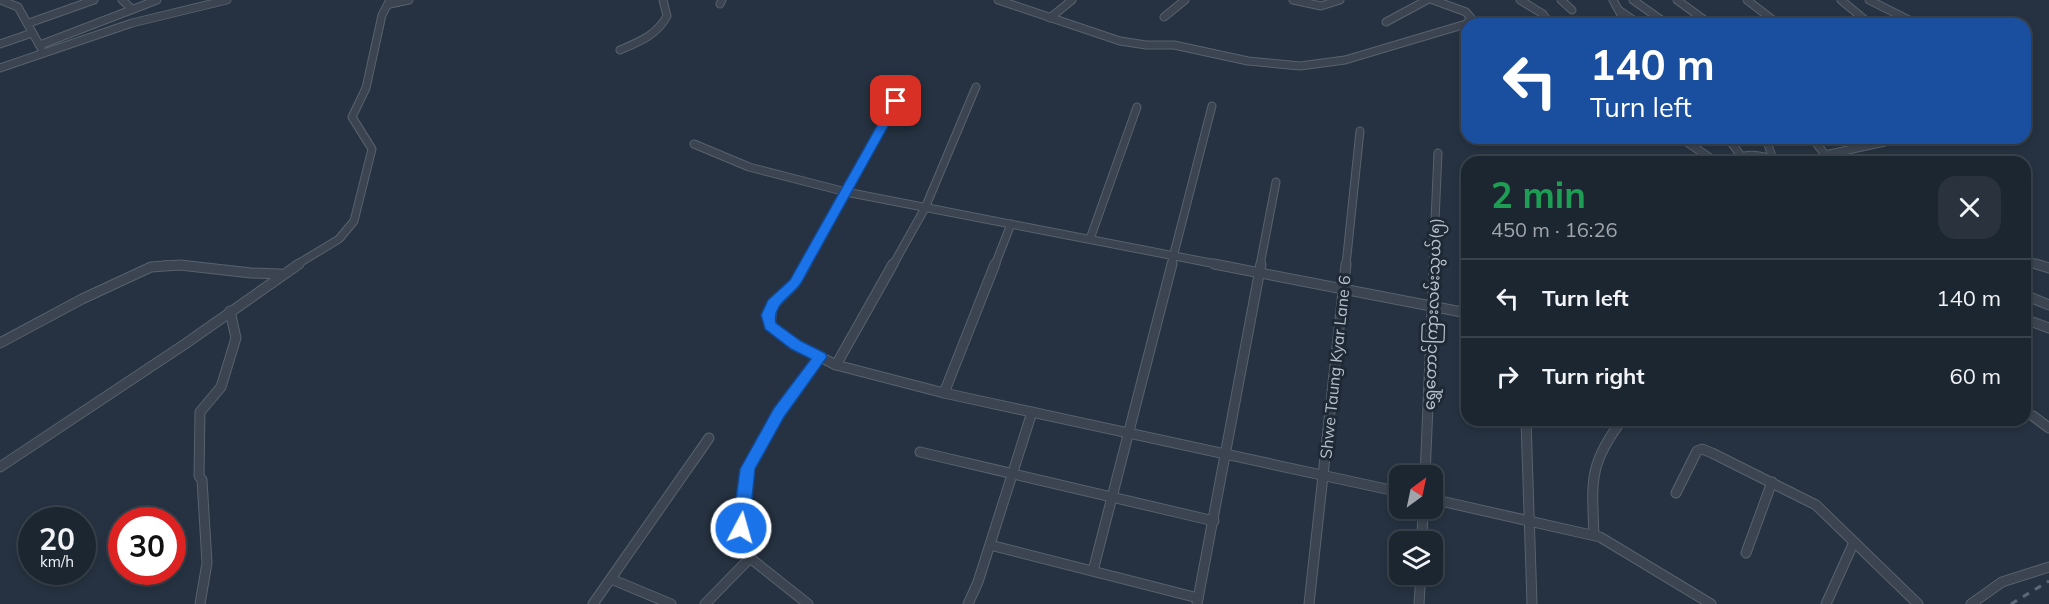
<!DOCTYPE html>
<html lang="en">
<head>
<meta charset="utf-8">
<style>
  :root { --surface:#1c2631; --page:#29323d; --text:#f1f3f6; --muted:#a0a5ab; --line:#3a434d }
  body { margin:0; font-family:Mulish,"Noto Sans Myanmar",sans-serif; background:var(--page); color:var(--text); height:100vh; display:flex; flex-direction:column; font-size:22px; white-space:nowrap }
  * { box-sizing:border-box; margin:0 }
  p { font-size:20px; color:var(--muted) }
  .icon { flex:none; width:33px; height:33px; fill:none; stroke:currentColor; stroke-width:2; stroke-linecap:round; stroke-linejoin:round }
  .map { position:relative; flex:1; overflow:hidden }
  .details { position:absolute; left:1461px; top:156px; width:570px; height:270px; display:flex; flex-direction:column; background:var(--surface); border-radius:18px; box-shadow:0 3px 9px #0003,0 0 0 2px var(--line) }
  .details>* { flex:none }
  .guide { position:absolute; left:1461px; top:18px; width:570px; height:126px; border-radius:18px; box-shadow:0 3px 9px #0003,0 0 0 2px var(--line); background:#1a4fa0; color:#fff; overflow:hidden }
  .needle { width:39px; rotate:33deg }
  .fabs { position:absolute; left:1389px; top:465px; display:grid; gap:12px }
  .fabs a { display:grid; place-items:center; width:54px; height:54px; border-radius:12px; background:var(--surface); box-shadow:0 3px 9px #0003,0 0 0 2px var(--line); font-size:30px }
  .speed { position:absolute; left:18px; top:507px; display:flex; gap:12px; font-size:30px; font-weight:700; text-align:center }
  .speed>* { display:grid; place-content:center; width:78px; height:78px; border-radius:50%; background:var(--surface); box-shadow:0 3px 9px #0003,0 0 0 2px var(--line); line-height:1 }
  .speed small { font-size:15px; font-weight:400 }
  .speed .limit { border:9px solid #d22; background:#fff; color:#111 }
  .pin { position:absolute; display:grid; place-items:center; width:51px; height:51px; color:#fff; margin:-26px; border-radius:12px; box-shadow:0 3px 9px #0006 }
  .me { position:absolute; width:66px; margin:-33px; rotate:6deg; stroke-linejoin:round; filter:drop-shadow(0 0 4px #0008) }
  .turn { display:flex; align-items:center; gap:21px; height:126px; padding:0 30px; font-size:27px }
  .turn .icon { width:78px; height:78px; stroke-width:2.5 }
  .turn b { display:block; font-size:42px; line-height:51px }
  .round { display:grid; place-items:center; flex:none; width:63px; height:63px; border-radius:18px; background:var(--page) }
  .overview { display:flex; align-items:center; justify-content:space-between; height:102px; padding:0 30px }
  h1 { font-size:36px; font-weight:700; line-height:45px; color:#1e9e55 }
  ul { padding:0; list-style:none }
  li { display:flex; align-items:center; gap:18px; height:78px; padding:0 30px; border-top:2px solid var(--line) }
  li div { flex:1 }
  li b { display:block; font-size:22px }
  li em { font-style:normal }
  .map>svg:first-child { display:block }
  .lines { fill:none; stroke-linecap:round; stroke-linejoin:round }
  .street-far1-casing { stroke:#58626e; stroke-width:9 }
  .street-casing { stroke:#58626e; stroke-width:11 }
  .street-far1 { stroke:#3b4450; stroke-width:7 }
  .street { stroke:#3b4450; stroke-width:9 }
  .rail { stroke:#5d6877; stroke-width:3; stroke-dasharray:7 7; stroke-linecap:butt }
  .route { fill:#1a73e8; stroke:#114b97; stroke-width:1.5 }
  .labels { text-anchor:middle; stroke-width:6; stroke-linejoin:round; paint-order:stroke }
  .street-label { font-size:16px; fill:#b7bfcb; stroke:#1f2936 }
</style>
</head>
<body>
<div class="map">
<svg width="2049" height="604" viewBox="0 0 2049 604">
  <rect width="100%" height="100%" fill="#263241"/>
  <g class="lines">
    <defs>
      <g id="street-far1">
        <path d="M 0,0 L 18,7 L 41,48"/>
        <path d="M 122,0 L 132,9"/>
        <path d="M 998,0 L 1120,41 L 1146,45 L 1174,45 L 1248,61 L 1300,66 L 1345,60 L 1466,24 L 1471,18 L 1466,12 L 1433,0"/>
        <path d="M 1293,0 L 1321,6 L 1340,0"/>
        <path d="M 1520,0 L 1543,14 L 1550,24"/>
        <path d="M 1561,0 L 1572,10"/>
        <path d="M 1613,0 L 1626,24"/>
        <path d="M 1633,0 L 1667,24"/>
        <path d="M 1677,0 L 1710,24"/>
        <path d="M 1747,0 L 1778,24"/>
        <path d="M 1841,0 L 1870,24"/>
        <path d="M 1869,0 L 1917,24"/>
        <path d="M 390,4 L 409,0"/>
        <path d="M 720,4 L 722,0"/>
        <path d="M 1620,11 L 1639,24"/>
        <path d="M 1164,17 L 1185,0"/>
        <path d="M 1050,18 L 1072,0"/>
        <path d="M 1386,22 L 1427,0"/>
        <path d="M 29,23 L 94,0"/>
        <path d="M 0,44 L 32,33"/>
        <path d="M 40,45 L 157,0"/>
        <path d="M 620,50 C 639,42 657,35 667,16 L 663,0"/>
        <path d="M 0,68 L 132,23 L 227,0"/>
        <path d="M 1681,138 L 1716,162"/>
        <path d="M 1728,138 L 1741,156"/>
        <path d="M 1766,138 L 1773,160"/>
        <path d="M 1812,138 L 1831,162"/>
        <path d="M 694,144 L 749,167 L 846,192 L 1221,265"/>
        <path d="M 1825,155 L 1889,141"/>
        <path d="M 1723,162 C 1742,155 1757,151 1775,162"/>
        <path d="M 1090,239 L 1137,107"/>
        <path d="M 2025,260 L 2040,265"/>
        <path d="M 164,265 L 178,265"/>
        <path d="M 296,265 L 339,239 L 354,221 L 372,149 L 352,117 L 366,88 L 382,15 L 390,0"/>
        <path d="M 805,265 L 906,83"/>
        <path d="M 893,265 L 925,208 L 976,87"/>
        <path d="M 995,265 L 1011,224"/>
        <path d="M 1171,265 L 1212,106"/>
        <path d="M 1260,265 L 1276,182"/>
        <path d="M 1346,265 L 1360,131"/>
        <path d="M 1433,265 L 1438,153"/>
      </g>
      <g id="street">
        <path d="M 806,264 L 795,283 L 772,306 L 770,326 L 796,345 L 836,365 L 944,393 L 1400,492"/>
        <path d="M 1214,264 L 1467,313"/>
        <path d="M 2036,264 L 2049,268"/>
        <path d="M 2025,295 L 2049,305"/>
        <path d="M 2030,321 L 2049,328"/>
        <path d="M 0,343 L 82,299 L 151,267 L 180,265 L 251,273 L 280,274"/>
        <path d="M 836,365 L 893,264"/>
        <path d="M 944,393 L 995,264"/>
        <path d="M 2033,416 L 2049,428"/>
        <path d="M 1526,420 L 1532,604"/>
        <path d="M 920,452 L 1214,521"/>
        <path d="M 0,467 L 185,344 L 299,264"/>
        <path d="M 1425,476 L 1434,264"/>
        <path d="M 1676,493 L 1697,451 L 1702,449 L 1712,453 L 1816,505 L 1918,604"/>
        <path d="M 1432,499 L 1600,537 L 1711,604"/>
        <path d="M 1594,535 C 1592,482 1588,465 1622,420"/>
        <path d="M 1422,542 L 1423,508"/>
        <path d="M 990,545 L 1198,598"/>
        <path d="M 1746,553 L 1772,482"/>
        <path d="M 1093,571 L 1172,264"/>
        <path d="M 611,579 L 671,604"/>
        <path d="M 200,604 L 207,563 L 202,480 L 199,476 L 200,412 L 221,387 L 236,338 L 230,311"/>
        <path d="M 593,604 L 709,438"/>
        <path d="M 705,604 L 750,558"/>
        <path d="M 808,604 L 750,558 L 741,528 L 747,469 L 779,412 L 820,357"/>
        <path d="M 968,604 L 978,582 L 1032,412"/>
        <path d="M 1197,604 L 1261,264"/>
        <path d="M 1309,604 L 1346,264"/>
        <path d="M 1419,604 L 1421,574"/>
        <path d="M 1826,604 L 1854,542"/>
        <path d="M 1971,604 L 2002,582 L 2049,567"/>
      </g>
    </defs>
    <!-- street-far1 casing -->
    <use href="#street-far1" class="street-far1-casing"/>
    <!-- street casing -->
    <use href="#street" class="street-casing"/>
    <!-- street-far1 -->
    <use href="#street-far1" class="street-far1"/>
    <!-- street -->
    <use href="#street" class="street"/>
    <!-- rail -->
    <path class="rail" d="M 2011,604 L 2049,581"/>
  </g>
  <!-- route -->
  <path class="route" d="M 896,97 L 902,101 L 801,283 C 792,297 772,304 776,323 L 801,341 L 825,353 L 827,357 L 784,417 L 755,469 L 749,528 L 746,533 L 741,535 L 735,533 L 732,528 L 740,469 L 774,408 L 811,359 L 791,349 L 765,329 L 761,315 L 768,300 L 790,280 L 891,101 Z"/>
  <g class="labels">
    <!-- street labels -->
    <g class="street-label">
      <text transform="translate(1432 314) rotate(-88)" y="6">ရွှေတောင်ကြားလမ်းသွယ်(၅)</text>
      <text transform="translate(1335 367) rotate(-84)" y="6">Shwe Taung Kyar Lane 6</text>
    </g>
  </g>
</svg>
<div class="fabs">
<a><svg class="needle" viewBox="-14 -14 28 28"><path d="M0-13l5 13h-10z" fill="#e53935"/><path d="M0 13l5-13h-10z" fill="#a0a5ab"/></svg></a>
<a><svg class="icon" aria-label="layers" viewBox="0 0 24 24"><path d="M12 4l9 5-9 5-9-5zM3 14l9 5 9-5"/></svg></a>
</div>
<div class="speed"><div>20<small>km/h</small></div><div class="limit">30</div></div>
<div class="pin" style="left:896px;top:101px;background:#d93025"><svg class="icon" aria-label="arrive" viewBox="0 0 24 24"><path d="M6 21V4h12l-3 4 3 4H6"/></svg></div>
<svg class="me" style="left:741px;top:528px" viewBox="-20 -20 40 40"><circle r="17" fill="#1a73e8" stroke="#fff" stroke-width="3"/><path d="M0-11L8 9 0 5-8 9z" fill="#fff"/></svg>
<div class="guide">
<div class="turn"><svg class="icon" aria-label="left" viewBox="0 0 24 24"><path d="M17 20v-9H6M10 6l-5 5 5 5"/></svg><div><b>140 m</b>Turn left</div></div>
</div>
<section class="details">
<div class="overview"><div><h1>2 min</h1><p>450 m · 16:26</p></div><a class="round"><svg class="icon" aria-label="close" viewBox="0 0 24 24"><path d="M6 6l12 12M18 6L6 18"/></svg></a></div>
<ul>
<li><svg class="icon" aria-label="left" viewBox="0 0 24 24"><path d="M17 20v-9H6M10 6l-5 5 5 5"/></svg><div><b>Turn left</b></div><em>140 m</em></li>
<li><svg class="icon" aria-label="right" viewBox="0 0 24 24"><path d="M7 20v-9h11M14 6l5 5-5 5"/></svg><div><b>Turn right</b></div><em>60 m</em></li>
</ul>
</section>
</div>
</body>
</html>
